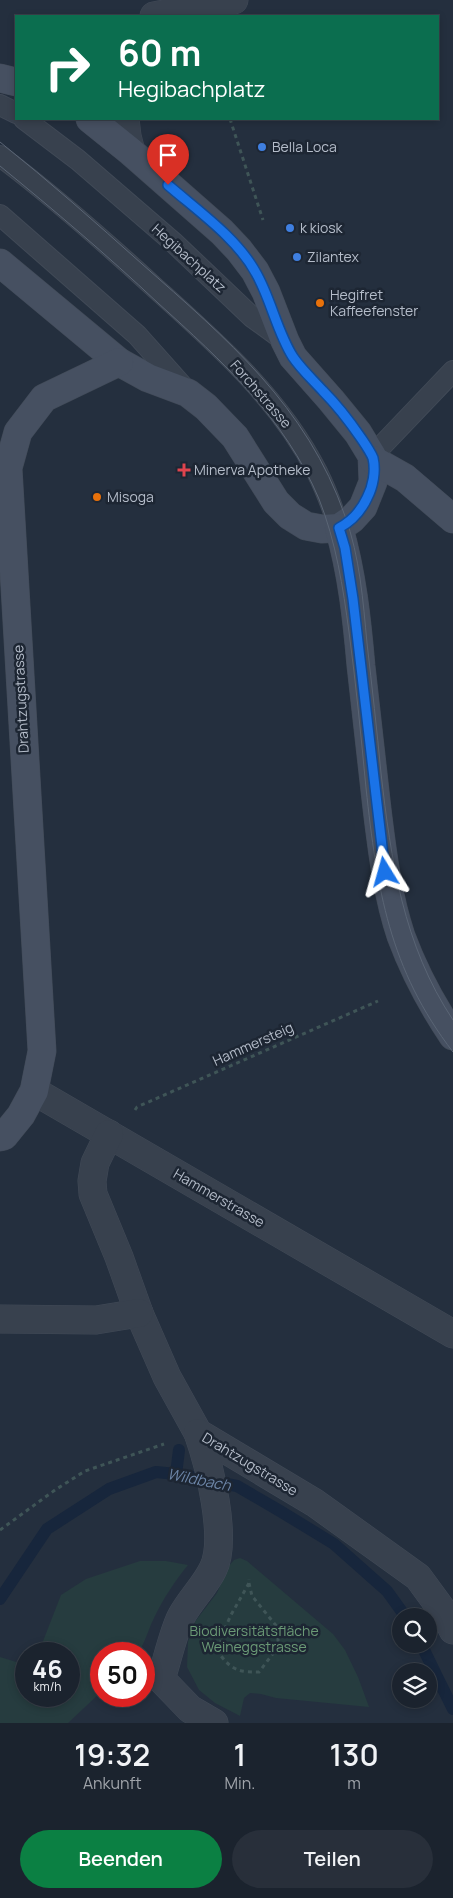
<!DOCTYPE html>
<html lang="de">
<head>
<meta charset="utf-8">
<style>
  :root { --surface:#1b232e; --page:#282f3a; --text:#f1f3f6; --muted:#a0a4aa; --line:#39404a; --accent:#0b8043 }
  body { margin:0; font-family:Manrope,sans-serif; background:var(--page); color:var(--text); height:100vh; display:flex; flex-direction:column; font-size:19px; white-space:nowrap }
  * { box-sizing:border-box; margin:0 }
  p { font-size:16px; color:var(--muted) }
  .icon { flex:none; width:28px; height:28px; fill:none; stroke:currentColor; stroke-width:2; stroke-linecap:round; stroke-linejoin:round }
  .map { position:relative; height:1723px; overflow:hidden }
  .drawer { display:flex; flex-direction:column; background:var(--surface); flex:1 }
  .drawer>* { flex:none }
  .guide { position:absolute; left:15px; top:15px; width:424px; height:105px; border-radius:0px; box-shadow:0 2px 8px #0003,0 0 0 1px var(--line); background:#0b6e4f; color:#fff; overflow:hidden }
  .fabs { position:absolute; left:392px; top:1608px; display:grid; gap:10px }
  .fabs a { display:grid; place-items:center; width:45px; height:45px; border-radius:50%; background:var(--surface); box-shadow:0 2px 8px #0003,0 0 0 1px var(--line); font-size:25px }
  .speed { position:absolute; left:15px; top:1642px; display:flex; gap:10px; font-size:25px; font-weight:700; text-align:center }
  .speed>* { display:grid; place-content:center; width:65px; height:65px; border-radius:50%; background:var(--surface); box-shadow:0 2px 8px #0003,0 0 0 1px var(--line); line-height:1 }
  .speed small { font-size:12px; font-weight:400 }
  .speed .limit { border:8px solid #d22; background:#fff; color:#111 }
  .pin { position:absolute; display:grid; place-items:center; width:42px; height:42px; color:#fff; margin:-51px -21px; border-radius:50% 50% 50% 0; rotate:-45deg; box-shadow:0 0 5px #0007 }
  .pin .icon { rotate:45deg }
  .me { position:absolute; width:55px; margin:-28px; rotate:352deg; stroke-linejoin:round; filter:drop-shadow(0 0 4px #0008) }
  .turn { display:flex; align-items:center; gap:18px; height:105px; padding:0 20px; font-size:22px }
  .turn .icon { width:65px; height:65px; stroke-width:2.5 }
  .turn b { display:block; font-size:35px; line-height:42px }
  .eta { display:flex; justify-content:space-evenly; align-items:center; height:85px; text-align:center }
  .eta b { font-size:30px; font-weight:600; line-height:35px }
  .cta { display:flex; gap:10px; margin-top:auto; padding:10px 20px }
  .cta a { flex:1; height:58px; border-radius:30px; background:var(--accent); color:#fff; font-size:20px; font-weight:600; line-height:58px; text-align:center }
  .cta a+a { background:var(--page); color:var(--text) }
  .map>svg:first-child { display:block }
  .green { fill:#263c3f }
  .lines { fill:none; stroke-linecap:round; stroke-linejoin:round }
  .stream { stroke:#17263c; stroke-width:12 }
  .service-casing { stroke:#414a57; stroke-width:22 }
  .minor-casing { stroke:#414a57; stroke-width:29 }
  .tertiary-casing { stroke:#414a57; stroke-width:29 }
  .secondary-casing { stroke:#414a57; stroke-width:29 }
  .path { stroke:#3f5557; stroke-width:3; stroke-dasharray:4 4; stroke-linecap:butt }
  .service { stroke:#38414e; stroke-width:20 }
  .minor { stroke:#38414e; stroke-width:28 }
  .tertiary { stroke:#38414e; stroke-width:28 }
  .secondary { stroke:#465061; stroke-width:28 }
  .tram { stroke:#5a6575; stroke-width:1 }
  .route-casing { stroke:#114b97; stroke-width:12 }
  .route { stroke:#1a73e8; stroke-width:9 }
  .shop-dot { fill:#3f7fe0; stroke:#1d2633; stroke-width:2 }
  .food-dot { fill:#e8710a; stroke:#1d2633; stroke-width:2 }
  .health-dot { fill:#e0444e; stroke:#1d2633; stroke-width:2 }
  .labels { text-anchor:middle; stroke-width:5; stroke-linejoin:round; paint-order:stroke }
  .poi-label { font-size:14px; fill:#b4bcc9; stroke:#1d2633; text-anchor:start }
  .street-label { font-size:14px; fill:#b4bcc9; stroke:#1d2633 }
  .park-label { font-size:14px; fill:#6b9a76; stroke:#1d2633 }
  .water-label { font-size:15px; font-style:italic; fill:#6d86a8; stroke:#1d2633 }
</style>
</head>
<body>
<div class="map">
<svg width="453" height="1723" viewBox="0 0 453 1723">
  <rect width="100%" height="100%" fill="#242f3e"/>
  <!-- green -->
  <g class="green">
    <path d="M 240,1558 L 247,1561 L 333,1634 L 345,1650 L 358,1677 L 369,1707 L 276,1698 L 261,1694 L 250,1693 L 244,1698 L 240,1716 L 215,1703 L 199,1690 L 187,1667 L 188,1642 L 194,1623 L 217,1593 L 228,1567 L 234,1560 Z"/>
    <path d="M 140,1561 L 166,1561 L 188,1565 C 175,1581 163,1599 154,1618 C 148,1630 146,1641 138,1653 L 101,1654 L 101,1692 L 68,1723 L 0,1723 L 0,1657 L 26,1665 L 26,1696 L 69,1696 L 69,1654 L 38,1654 L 61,1595 L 86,1579 Z"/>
  </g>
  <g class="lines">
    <!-- stream -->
    <g class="stream">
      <path d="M 176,1474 L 179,1450"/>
      <path d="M 0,1599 L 47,1529 L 109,1489 L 156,1472 L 176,1474 L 237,1486 L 280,1511 L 334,1544 L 387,1591 L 405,1616"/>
      <path d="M 421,1644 L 453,1709"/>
    </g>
    <defs>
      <g id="service">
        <path d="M 0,105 L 16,113"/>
        <path d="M 24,119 L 78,160 L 173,242 L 252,317 L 285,341"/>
        <path d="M 0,156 C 53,196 104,241 153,286 C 215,342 279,397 317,472 C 326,490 333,509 339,528"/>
        <path d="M 0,215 L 137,335 L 186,390"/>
        <path d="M 372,456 L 453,371"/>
      </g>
      <g id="minor">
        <path d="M 34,1091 L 453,1334"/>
        <path d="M 109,1134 L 95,1163 L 92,1181 L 93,1194 L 119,1257 L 139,1313 L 167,1377 L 198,1433 L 315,1503 L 418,1577 L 445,1614 L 453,1630"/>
        <path d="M 0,1319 L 96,1320 L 139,1313"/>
        <path d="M 198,1433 C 209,1464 228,1539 213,1569 C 205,1586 190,1600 181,1617 C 173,1633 167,1661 161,1679 L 190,1709 L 214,1723"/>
      </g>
      <g id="tertiary">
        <path d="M 154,16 L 234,0"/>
        <path d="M 125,119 L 127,136 L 131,152"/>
      </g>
      <g id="secondary">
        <path d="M 0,78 L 16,82"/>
        <path d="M 0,263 L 119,362 L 148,378 L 188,393 L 206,407 L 235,437 L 276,502 L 290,516 L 306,526 L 322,529 L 339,528 L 352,519 L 363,507 L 373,482 L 372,456 L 358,433 L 331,400 L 293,357 L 285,341 L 266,292 L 255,271 L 239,250 L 222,232 L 131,152 L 90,119"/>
        <path d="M 373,460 L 405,478 L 453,519"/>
        <path d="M 339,528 C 352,573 357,620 361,666 C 367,717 372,767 378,817 C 383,857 388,897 401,936 C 414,971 432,1005 453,1036"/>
        <path d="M 0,1137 L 4,1136 L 21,1115 L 34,1091 L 42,1051 L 8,468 L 18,432 L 44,398 L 119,362"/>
      </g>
    </defs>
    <!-- service casing -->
    <use href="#service" class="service-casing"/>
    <!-- minor casing -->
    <use href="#minor" class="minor-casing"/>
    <!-- tertiary casing -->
    <use href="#tertiary" class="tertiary-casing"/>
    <!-- secondary casing -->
    <use href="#secondary" class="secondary-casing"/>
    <!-- path -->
    <g class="path">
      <path d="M 230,119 L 263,220"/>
      <path d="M 135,1110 L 137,1107 L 378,1001"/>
      <path d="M 0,1530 L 55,1490 L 85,1471 L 164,1444"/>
      <path d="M 249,1583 L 252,1596 L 278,1628 L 278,1647 L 259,1672 C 240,1672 233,1671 221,1656 L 221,1637 L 231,1615 L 249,1583 L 249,1579"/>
    </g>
    <!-- service -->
    <use href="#service" class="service"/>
    <!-- minor -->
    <use href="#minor" class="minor"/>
    <!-- tertiary -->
    <use href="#tertiary" class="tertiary"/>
    <!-- secondary -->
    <use href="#secondary" class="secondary"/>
    <!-- tram -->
    <g class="tram">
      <path d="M 0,142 C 49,181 96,223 142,264 C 227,339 307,406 345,516 C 360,557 363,601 367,643 C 372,687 377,730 381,773 C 391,860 403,945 453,1020"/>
      <path d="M 0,166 C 54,210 107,255 158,303 C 222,361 285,418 319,499 C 336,542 343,587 349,632 C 356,684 361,736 366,788 C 377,889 389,969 453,1052"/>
    </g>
  </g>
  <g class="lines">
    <defs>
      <path id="route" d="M 168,185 C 198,211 237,238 256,273 C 271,299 277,332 293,357 C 301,369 313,380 323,391 C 337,405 350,422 361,438 C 365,444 370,451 373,458 C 376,471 373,487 367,498 C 361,511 352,521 339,528 L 345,548 L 353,599 L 385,872"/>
    </defs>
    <!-- route casing -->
    <use href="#route" class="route-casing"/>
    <!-- route -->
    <use href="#route" class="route"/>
  </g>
  <!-- markers -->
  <g class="shop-dot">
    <circle cx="262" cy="147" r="5"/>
    <circle cx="290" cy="228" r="5"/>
    <circle cx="297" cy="257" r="5"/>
  </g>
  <g class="food-dot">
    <circle cx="320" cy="303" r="5"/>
    <circle cx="97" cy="497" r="5"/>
  </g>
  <path class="health-dot" d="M181.5 462.5h5v5h5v5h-5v5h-5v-5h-5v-5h5z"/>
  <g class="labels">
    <!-- poi labels -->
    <g class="poi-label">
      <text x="272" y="152">Bella Loca</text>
      <text x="300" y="233">k kiosk</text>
      <text x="307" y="262">Zilantex</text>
      <text x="330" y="300">Hegifret<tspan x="330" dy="16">Kaffeefenster</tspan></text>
      <text x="194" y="475">Minerva Apotheke</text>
      <text x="107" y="502">Misoga</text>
    </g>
    <!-- street labels -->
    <g class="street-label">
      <text transform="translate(189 258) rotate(42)" y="5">Hegibachplatz</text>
      <text transform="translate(261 394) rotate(49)" y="5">Forchstrasse</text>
      <text transform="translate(21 699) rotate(-93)" y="5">Drahtzugstrasse</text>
      <text transform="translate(253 1044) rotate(-24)" y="5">Hammersteig</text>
      <text transform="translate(219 1198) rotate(30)" y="5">Hammerstrasse</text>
      <text transform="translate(250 1464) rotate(31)" y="5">Drahtzugstrasse</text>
    </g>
    <!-- park labels -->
    <g class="park-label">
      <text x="254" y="1636">Biodiversitätsfläche<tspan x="254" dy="16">Weineggstrasse</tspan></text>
    </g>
    <!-- water labels -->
    <g class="water-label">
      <text transform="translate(199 1480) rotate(11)" y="5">Wildbach</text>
    </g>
  </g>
</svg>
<div class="fabs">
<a><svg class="icon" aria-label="search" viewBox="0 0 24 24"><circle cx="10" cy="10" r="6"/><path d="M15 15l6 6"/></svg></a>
<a><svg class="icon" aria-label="layers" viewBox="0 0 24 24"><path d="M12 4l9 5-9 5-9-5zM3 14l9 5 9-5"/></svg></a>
</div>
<div class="speed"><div>46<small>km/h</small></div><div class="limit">50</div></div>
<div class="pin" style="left:168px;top:185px;background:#d93025"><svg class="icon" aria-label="arrive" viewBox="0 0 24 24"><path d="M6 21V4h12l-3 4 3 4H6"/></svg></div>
<svg class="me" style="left:385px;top:872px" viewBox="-20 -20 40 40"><path d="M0-17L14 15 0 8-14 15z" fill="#1a73e8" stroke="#fff" stroke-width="4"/></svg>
<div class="guide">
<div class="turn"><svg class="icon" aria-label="right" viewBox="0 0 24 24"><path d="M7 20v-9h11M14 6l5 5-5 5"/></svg><div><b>60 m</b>Hegibachplatz</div></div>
</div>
</div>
<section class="drawer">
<div class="eta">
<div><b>19:32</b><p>Ankunft</p></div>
<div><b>1</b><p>Min.</p></div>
<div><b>130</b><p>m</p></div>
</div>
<div class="cta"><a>Beenden</a><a>Teilen</a></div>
</section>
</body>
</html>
